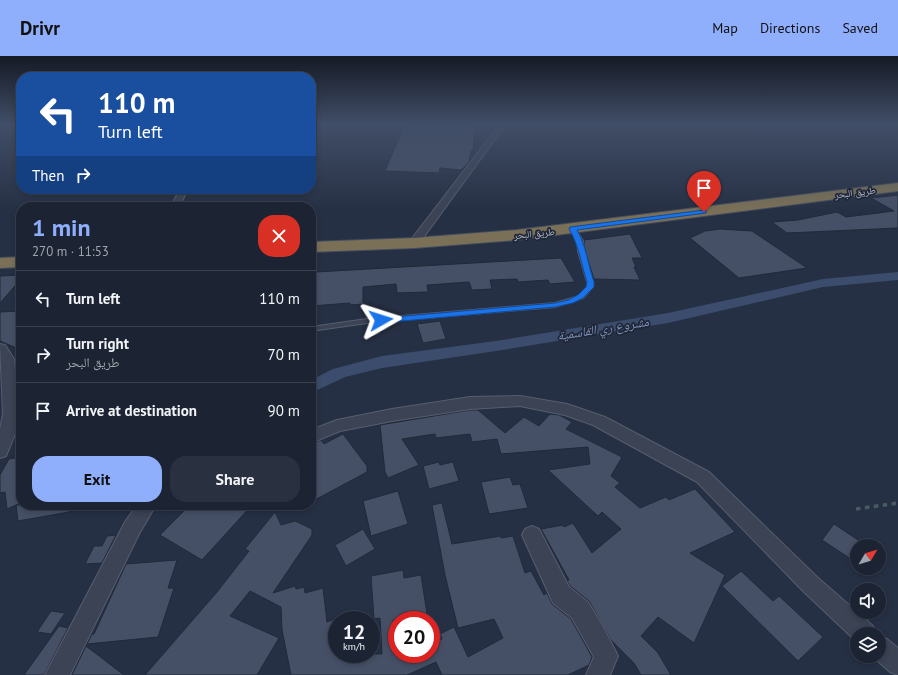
<!DOCTYPE html>
<html lang="en">
<head>
<meta charset="utf-8">
<style>
  :root { --surface:#1c2433; --page:#29303f; --text:#f1f3f6; --muted:#a0a4ac; --line:#3a414e; --accent:#8faefc }
  body { margin:0; font-family:"PT Sans","Noto Naskh Arabic",sans-serif; background:var(--page); color:var(--text); height:100vh; display:flex; flex-direction:column; font-size:15px; white-space:nowrap }
  * { box-sizing:border-box; margin:0 }
  p { font-size:13px; color:var(--muted) }
  .icon { flex:none; width:22px; height:22px; fill:none; stroke:currentColor; stroke-width:2; stroke-linecap:round; stroke-linejoin:round }
  .map { position:relative; flex:1; overflow:hidden }
  .side { position:absolute; left:16px; top:146px; width:300px; height:308px; display:flex; flex-direction:column; background:var(--surface); border-radius:16px; box-shadow:0 2px 6px #0003,0 0 0 1px var(--line) }
  .side>* { flex:none }
  .banner { position:absolute; left:16px; top:16px; width:300px; height:122px; border-radius:16px; box-shadow:0 2px 6px #0003,0 0 0 1px var(--line); background:#1a4fa0; color:#fff; overflow:hidden }
  .needle { width:26px; rotate:52deg }
  .controls { position:absolute; left:850px; top:483px; display:grid; gap:8px }
  .controls a { display:grid; place-items:center; width:36px; height:36px; border-radius:50%; background:var(--surface); box-shadow:0 2px 6px #0003,0 0 0 1px var(--line); font-size:20px }
  .speed { position:absolute; left:328px; top:555px; display:flex; gap:8px; font-size:20px; font-weight:700; text-align:center }
  .speed>* { display:grid; place-content:center; width:52px; height:52px; border-radius:50%; background:var(--surface); box-shadow:0 2px 6px #0003,0 0 0 1px var(--line); line-height:1 }
  .speed small { font-size:10px; font-weight:400 }
  .speed .limit { border:6px solid #d22; background:#fff; color:#111 }
  .pin { position:absolute; display:grid; place-items:center; width:34px; height:34px; color:#fff; margin:-41px -17px; border-radius:50% 50% 50% 0; rotate:-45deg; box-shadow:0 0 4px #0007 }
  .pin .icon { rotate:45deg }
  .me { position:absolute; width:44px; margin:-22px; rotate:84deg; stroke-linejoin:round; filter:drop-shadow(0 0 3px #0008) }
  .turn { display:flex; align-items:center; gap:14px; height:84px; padding:0 16px; font-size:18px }
  .turn .icon { width:52px; height:52px; stroke-width:2.5 }
  .turn b { display:block; font-size:28px; line-height:34px }
  .then { display:flex; align-items:center; height:38px; padding:0 16px; background:#0003; gap:8px; font-size:15px }
  .round { display:grid; place-items:center; flex:none; width:42px; height:42px; border-radius:16px; background:var(--page) }
  .overview { display:flex; align-items:center; justify-content:space-between; height:68px; padding:0 16px }
  h1 { font-size:24px; font-weight:600; line-height:30px; color:var(--accent) }
  .primary-button { display:flex; gap:8px; margin-top:auto; padding:8px 16px }
  .primary-button a { flex:1; height:46px; border-radius:16px; background:var(--accent); color:#111; font-size:16px; font-weight:600; line-height:46px; text-align:center }
  .primary-button a+a { background:var(--page); color:var(--text) }
  ul { padding:0; list-style:none }
  li { display:flex; align-items:center; gap:12px; height:56px; padding:0 16px; border-top:1px solid var(--line) }
  li div { flex:1 }
  li b { display:block; font-size:15px }
  li em { font-style:normal }
  header { display:flex; align-items:center; gap:24px; box-sizing:border-box; height:56px; padding:0 20px; background:var(--accent); color:#111 }
  header strong { font-size:19px }
  nav { display:flex; gap:22px; margin-inline-start:auto; font-size:14px }
  .map>svg:first-child { display:block }
  .lines { fill:none; stroke-linecap:round; stroke-linejoin:round }
  .canal { fill:#3b4c6d; fill-rule:evenodd }
  .building { fill:#455066; stroke:#21293b }
  .lane-casing { stroke:#565e6e; stroke-width:2 }
  .street-casing { stroke:#565e6e; stroke-width:2 }
  .highway-casing { stroke:#454d5e; stroke-width:2 }
  .path { stroke:#475c61; stroke-width:3.5; stroke-dasharray:4.5 4.5; stroke-linecap:butt }
  .lane { fill:#3b4354; fill-rule:evenodd }
  .street { fill:#3b4354; fill-rule:evenodd }
  .highway { fill:#7a7057; fill-rule:evenodd }
  .route { fill:#1a73e8; stroke:#114b97 }
  .labels { text-anchor:middle; stroke-width:3.5; stroke-linejoin:round; paint-order:stroke }
  .far-street-label { font-size:10px; fill:#b8becd; stroke:#1f2739 }
  .water-label { font-size:13px; font-style:italic; fill:#7e91b5; stroke:#1f2739 }
</style>
</head>
<body>
<header>
<strong>Drivr</strong>
<nav><a>Map</a><a>Directions</a><a>Saved</a></nav>
</header>
<div class="map">
<svg width="898" height="619" viewBox="0 0 898 619">
  <rect width="100%" height="100%" fill="#263044"/>
  <g class="lines">
    <!-- canal -->
    <g class="canal">
      <path d="M 898,216 L 898,224 L 823,231 L 668,267 L 496,295 L 382,312 L 345,321 L 311,337 L 311,324 L 333,313 L 382,300 L 496,285 L 668,257 L 823,223 Z"/>
      <path d="M 0,297 L 21,307 L 21,321 L 0,310 Z"/>
    </g>
  </g>
  <!-- building -->
  <g class="building">
    <path d="M 405,68 L 475,68 L 473,95 L 471,95 L 469,106 L 461,114 L 440,112 L 439,117 L 385,115 Z"/>
    <path d="M 898,139 L 898,172 L 787,177 L 772,166 L 798,164 L 837,156 L 846,161 L 894,155 L 871,142 Z"/>
    <path d="M 720,173 L 752,175 L 807,212 L 739,222 L 690,182 L 705,175 Z"/>
    <path d="M 630,178 L 642,202 L 632,202 L 636,211 L 634,211 L 640,224 L 594,223 L 585,195 L 584,184 Z"/>
    <path d="M 561,202 L 575,226 L 550,228 L 548,224 L 518,226 L 517,223 L 490,224 L 492,233 L 472,234 L 469,226 L 427,229 L 428,236 L 397,237 L 396,228 L 363,231 L 363,248 L 350,249 L 350,247 L 311,250 L 311,236 L 314,236 L 316,216 Z"/>
    <path d="M 21,219 L 21,223 L 0,247 L 0,220 Z"/>
    <path d="M 21,255 L 21,294 L 0,285 L 0,256 Z"/>
    <path d="M 440,265 L 446,283 L 423,287 L 417,268 Z"/>
    <path d="M 470,354 L 478,354 L 505,377 L 524,361 L 539,370 L 550,358 L 559,359 L 572,366 L 566,373 L 622,401 L 611,420 L 620,427 L 615,431 L 640,452 L 666,441 L 669,444 L 695,433 L 735,476 L 690,497 L 725,519 L 694,587 L 658,561 L 641,580 L 658,597 L 671,619 L 641,619 L 634,607 L 611,584 L 589,545 L 570,530 L 567,525 L 569,524 L 541,473 L 563,469 L 564,471 L 573,467 L 592,497 L 621,473 L 602,456 L 598,460 L 548,414 L 590,408 L 588,391 L 501,398 L 497,383 L 472,386 L 470,378 L 436,382 L 435,378 L 402,383 L 419,409 L 388,422 L 385,416 L 380,369 Z"/>
    <path d="M 343,378 L 367,410 L 367,416 L 311,446 L 311,388 L 321,384 L 324,388 Z"/>
    <path d="M 21,401 L 21,447 L 16,449 L 69,449 L 69,456 L 18,465 L 16,449 L 7,453 L 5,436 L 0,437 L 0,419 L 9,403 Z"/>
    <path d="M 439,406 L 440,409 L 453,406 L 459,425 L 429,433 L 423,410 Z"/>
    <path d="M 510,421 L 513,429 L 520,428 L 528,452 L 489,458 L 481,426 Z"/>
    <path d="M 398,435 L 408,468 L 371,480 L 363,445 Z"/>
    <path d="M 442,447 L 452,488 L 501,480 L 501,482 L 513,480 L 525,517 L 531,515 L 544,539 L 547,537 L 552,548 L 571,563 L 592,601 L 589,609 L 568,619 L 442,619 L 436,606 L 407,619 L 291,619 L 282,574 L 281,551 L 250,535 L 230,560 L 279,582 L 257,619 L 145,619 L 217,536 L 249,495 L 245,493 L 275,456 L 281,469 L 295,465 L 312,473 L 312,479 L 273,537 L 295,530 L 296,533 L 304,531 L 305,537 L 323,532 L 327,566 L 337,562 L 337,598 L 382,598 L 380,562 L 374,563 L 371,520 L 403,514 L 404,522 L 421,519 L 428,564 L 393,564 L 396,598 L 431,598 L 431,588 L 442,583 L 440,578 L 454,571 L 468,601 L 503,582 L 494,563 L 458,572 L 445,519 L 432,449 Z"/>
    <path d="M 190,449 L 252,449 L 202,504 L 160,479 Z"/>
    <path d="M 834,468 L 867,490 L 857,490 L 857,507 L 822,484 Z"/>
    <path d="M 363,473 L 375,493 L 346,510 L 335,489 Z"/>
    <path d="M 116,479 L 102,507 L 85,508 L 94,490 L 102,490 L 107,480 Z"/>
    <path d="M 177,504 L 168,532 L 174,532 L 158,581 L 87,588 L 92,578 L 94,578 L 126,508 Z"/>
    <path d="M 741,515 L 773,545 L 779,540 L 823,581 L 798,605 L 722,530 Z"/>
    <path d="M 51,555 L 65,557 L 51,578 L 37,576 Z"/>
    <path d="M 59,570 L 68,572 L 44,619 L 24,619 Z"/>
    <path d="M 86,590 L 124,619 L 72,619 Z"/>
  </g>
  <g class="lines">
    <defs>
      <path id="lane" d="M 571,172 L 575,172 L 583,185 L 584,195 L 593,226 L 593,231 L 583,242 L 555,251 L 367,267 L 311,275 L 311,271 L 367,263 L 555,247 L 579,240 L 587,231 L 587,226 L 578,195 L 577,185 L 571,173 Z"/>
      <g id="street">
        <path d="M 500,68 L 506,68 L 418,189 L 410,189 L 409,187 L 410,185 Z"/>
        <path d="M 180,133 L 188,133 L 179,151 L 171,151 Z"/>
        <path d="M 0,288 L 5,289 L 14,303 L 19,358 L 15,378 L 6,400 L 0,402 L 0,373 L 3,358 Z"/>
        <path d="M 520,340 L 567,348 L 605,361 L 709,416 L 817,521 L 873,570 L 876,578 L 857,578 L 857,586 L 803,535 L 697,426 L 593,369 L 565,359 L 520,350 L 470,353 L 392,365 L 340,375 L 311,387 L 311,374 L 337,364 L 392,353 L 470,341 Z"/>
        <path d="M 137,449 L 156,449 L 139,478 L 70,619 L 45,619 L 125,466 Z"/>
        <path d="M 532,470 L 539,473 L 569,531 L 588,546 L 602,569 L 618,600 L 610,619 L 586,619 L 594,601 L 572,562 L 553,547 L 522,479 L 525,473 Z"/>
        <path d="M 879,580 L 887,583 L 898,592 L 898,619 L 890,616 L 872,600 L 879,600 Z"/>
      </g>
      <g id="highway">
        <path d="M 898,127 L 898,135 L 517,184 L 414,192 L 311,196 L 311,186 L 414,182 L 517,174 Z"/>
        <path d="M 21,201 L 21,211 L 0,212 L 0,202 Z"/>
      </g>
    </defs>
    <!-- lane casing -->
    <use href="#lane" class="lane-casing"/>
    <!-- street casing -->
    <use href="#street" class="street-casing"/>
    <!-- highway casing -->
    <use href="#highway" class="highway-casing"/>
    <!-- path -->
    <path class="path" d="M 856,453 L 898,447"/>
    <!-- lane -->
    <use href="#lane" class="lane"/>
    <!-- street -->
    <use href="#street" class="street"/>
    <!-- highway -->
    <use href="#highway" class="highway"/>
  </g>
  <!-- sky -->
  <linearGradient id="sky" x2="0" y2="1"><stop stop-color="#151a25"/><stop offset="0.44" stop-color="#414e67"/><stop offset="1" stop-color="#414e67" stop-opacity="0"/></linearGradient>
  <rect width="898" height="155" fill="url(#sky)"/>
  <!-- route -->
  <path class="route" d="M 704,154 L 706,154 L 706,157 L 577,174 C 586,189 588,209 594,226 L 594,231 L 583,242 L 573,247 L 555,251 L 381,267 L 377,264 L 381,262 L 555,247 L 568,244 L 578,239 L 586,231 L 587,226 C 581,208 579,189 569,173 L 570,171 Z"/>
  <g class="labels">
    <!-- far-street labels -->
    <g class="far-street-label">
      <text transform="translate(855 136) rotate(-7)" y="4">طريق البحر</text>
      <text transform="translate(534 177) rotate(-6)" y="4">طريق البحر</text>
    </g>
    <!-- water labels -->
    <g class="water-label">
      <text transform="translate(603 272) rotate(-9)" y="5">مشروع ري القاسمية</text>
    </g>
  </g>
</svg>
<div class="controls">
<a><svg class="needle" viewBox="-14 -14 28 28"><path d="M0-13l5 13h-10z" fill="#e53935"/><path d="M0 13l5-13h-10z" fill="#a0a4ac"/></svg></a>
<a><svg class="icon" aria-label="sound" viewBox="0 0 24 24"><path d="M4 9h4l5-4v14l-5-4H4zM17 9q2 3 0 6"/></svg></a>
<a><svg class="icon" aria-label="layers" viewBox="0 0 24 24"><path d="M12 4l9 5-9 5-9-5zM3 14l9 5 9-5"/></svg></a>
</div>
<div class="speed"><div>12<small>km/h</small></div><div class="limit">20</div></div>
<div class="pin" style="left:704px;top:156px;background:#d93025"><svg class="icon" aria-label="arrive" viewBox="0 0 24 24"><path d="M6 21V4h12l-3 4 3 4H6"/></svg></div>
<svg class="me" style="left:381px;top:264px" viewBox="-20 -20 40 40"><path d="M0-17L14 15 0 8-14 15z" fill="#1a73e8" stroke="#fff" stroke-width="4"/></svg>
<div class="banner">
<div class="turn"><svg class="icon" aria-label="left" viewBox="0 0 24 24"><path d="M17 20v-9H6M10 6l-5 5 5 5"/></svg><div><b>110 m</b>Turn left</div></div>
<div class="then">Then<svg class="icon" aria-label="right" viewBox="0 0 24 24"><path d="M7 20v-9h11M14 6l5 5-5 5"/></svg></div>
</div>
<section class="side">
<div class="overview"><div><h1>1 min</h1><p>270 m · 11:53</p></div><a class="round" style="background:#d93025;color:#fff"><svg class="icon" aria-label="close" viewBox="0 0 24 24"><path d="M6 6l12 12M18 6L6 18"/></svg></a></div>
<ul>
<li><svg class="icon" aria-label="left" viewBox="0 0 24 24"><path d="M17 20v-9H6M10 6l-5 5 5 5"/></svg><div><b>Turn left</b></div><em>110 m</em></li>
<li><svg class="icon" aria-label="right" viewBox="0 0 24 24"><path d="M7 20v-9h11M14 6l5 5-5 5"/></svg><div><b>Turn right</b><p>طريق البحر</p></div><em>70 m</em></li>
<li><svg class="icon" aria-label="arrive" viewBox="0 0 24 24"><path d="M6 21V4h12l-3 4 3 4H6"/></svg><div><b>Arrive at destination</b></div><em>90 m</em></li>
</ul>
<div class="primary-button"><a>Exit</a><a>Share</a></div>
</section>
</div>
</body>
</html>
